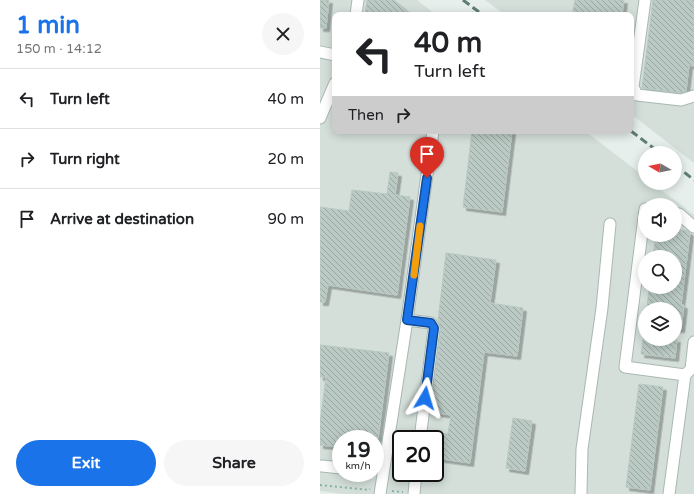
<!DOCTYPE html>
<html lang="en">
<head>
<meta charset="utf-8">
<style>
  :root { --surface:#fff; --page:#f6f6f6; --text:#202124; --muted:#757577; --line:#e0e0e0; --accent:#1a73e8 }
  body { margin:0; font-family:"Varela Round",sans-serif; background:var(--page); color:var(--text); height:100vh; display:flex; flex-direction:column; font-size:15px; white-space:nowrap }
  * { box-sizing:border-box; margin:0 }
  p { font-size:13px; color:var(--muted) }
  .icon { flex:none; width:22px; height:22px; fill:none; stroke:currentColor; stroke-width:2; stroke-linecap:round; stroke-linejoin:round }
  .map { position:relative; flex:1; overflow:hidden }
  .sheet { display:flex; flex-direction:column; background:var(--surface); width:320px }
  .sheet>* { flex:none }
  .guide { position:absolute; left:12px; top:12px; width:302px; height:122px; border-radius:8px; box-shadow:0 2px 10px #0003; background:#fff; color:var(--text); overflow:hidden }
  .needle { width:26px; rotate:279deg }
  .fabs { position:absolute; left:318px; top:146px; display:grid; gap:8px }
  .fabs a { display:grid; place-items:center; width:44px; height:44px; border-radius:50%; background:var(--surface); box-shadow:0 2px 10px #0003; font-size:20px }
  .speed { position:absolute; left:12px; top:430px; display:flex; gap:8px; font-size:20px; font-weight:700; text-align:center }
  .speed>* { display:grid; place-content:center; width:52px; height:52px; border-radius:50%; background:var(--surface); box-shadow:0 2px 10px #0003; line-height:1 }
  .speed small { font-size:10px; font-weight:400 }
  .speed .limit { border:2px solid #111; border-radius:6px; background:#fff; color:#111 }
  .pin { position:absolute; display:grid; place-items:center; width:34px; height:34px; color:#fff; margin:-41px -17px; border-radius:50% 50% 50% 0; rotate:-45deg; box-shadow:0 0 4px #0007 }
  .pin .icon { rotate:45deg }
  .me { position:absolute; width:44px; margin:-22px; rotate:7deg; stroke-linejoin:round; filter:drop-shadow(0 0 3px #0008) }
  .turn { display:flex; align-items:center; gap:14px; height:84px; padding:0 16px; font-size:18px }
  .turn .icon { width:52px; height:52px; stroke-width:2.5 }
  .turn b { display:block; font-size:28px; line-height:34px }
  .then { display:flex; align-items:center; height:38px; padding:0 16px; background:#0003; gap:8px; font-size:15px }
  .round { display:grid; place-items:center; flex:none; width:42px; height:42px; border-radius:21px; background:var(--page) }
  .head { display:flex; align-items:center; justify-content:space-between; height:68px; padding:0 16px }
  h1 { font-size:24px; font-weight:700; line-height:30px; color:var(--accent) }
  .cta { display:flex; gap:8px; margin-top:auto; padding:8px 16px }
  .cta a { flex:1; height:46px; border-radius:24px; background:var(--accent); color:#fff; font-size:16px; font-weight:700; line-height:46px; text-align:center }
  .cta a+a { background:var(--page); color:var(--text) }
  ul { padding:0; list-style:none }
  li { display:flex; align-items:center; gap:12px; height:60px; padding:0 16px; border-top:1px solid var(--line) }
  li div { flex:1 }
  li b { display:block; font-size:15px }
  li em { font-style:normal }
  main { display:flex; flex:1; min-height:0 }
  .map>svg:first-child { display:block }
  .built { fill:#d4dfda; fill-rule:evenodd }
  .building { fill:url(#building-back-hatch); stroke:#b8c9c2; filter:url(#shadow) }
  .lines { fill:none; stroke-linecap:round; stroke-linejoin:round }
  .minor-casing { stroke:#a8b8b2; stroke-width:13 }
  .path { stroke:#86b3a5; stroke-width:2; stroke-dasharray:2 3; stroke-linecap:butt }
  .minor { stroke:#fff; stroke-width:11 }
  .rail { stroke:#5f7d75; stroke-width:3; stroke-dasharray:8 4; stroke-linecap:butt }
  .route-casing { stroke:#114b97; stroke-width:10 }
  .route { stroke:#1a73e8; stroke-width:7 }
  .slow { stroke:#f59e0b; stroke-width:7 }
</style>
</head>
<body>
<main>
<section class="sheet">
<div class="head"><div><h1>1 min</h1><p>150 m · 14:12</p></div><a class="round"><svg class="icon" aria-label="close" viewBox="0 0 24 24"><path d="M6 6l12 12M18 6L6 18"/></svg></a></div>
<ul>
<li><svg class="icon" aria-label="left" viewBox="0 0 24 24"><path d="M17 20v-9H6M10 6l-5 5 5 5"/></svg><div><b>Turn left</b></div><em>40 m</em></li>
<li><svg class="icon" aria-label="right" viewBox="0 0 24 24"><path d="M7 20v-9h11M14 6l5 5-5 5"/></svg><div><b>Turn right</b></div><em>20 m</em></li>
<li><svg class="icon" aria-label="arrive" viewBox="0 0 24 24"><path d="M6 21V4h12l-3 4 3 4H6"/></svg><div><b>Arrive at destination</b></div><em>90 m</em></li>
</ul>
<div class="cta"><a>Exit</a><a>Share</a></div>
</section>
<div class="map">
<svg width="374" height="494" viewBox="0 0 374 494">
  <defs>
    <pattern id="building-back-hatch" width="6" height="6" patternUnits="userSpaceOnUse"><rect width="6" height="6" fill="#bbcac4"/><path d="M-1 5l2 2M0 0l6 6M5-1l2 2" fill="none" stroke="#98a6a0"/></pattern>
    <filter id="shadow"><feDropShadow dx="3.5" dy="3.5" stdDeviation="0" flood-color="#0004"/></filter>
  </defs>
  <rect width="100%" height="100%" fill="#e6efeb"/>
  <!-- built -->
  <g class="built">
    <path d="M 0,0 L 97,0 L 116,15 L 15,15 L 15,131 L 265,131 L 325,177 L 325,183 L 332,183 L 374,215 L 374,494 L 24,494 L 0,491 ZM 325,205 L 355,205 L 355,235 L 325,235 ZM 325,257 L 355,257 L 355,287 L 325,287 ZM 325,309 L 355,309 L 355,339 L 325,339 ZM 21,439 L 55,439 L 55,473 L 21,473 ZM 81,439 L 115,439 L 115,473 L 81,473 Z"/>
    <path d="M 165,0 L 374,0 L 374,163 L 311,114 L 311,15 L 185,15 Z"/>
  </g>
  <!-- building -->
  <g class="building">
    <path d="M 0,0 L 9,0 L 6,28 L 0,28 Z"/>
    <path d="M 47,0 L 74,0 L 93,15 L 45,15 Z"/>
    <path d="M 255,0 L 304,0 L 302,15 L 252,15 Z"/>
    <path d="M 333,0 L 374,0 L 374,66 L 369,65 L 366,91 L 360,93 L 322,88 Z"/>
    <path d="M 152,131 L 192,131 L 182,212 L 143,207 Z"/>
    <path d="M 70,172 L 78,173 L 75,195 L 90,197 L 77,295 L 8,285 L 5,302 L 0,302 L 0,207 L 29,211 L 32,190 L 67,194 Z"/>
    <path d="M 355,229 L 368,231 L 370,233 L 361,305 L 364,305 L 361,329 L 355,329 L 355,309 L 327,309 L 329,287 L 355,287 L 355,257 L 333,257 L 336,235 L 355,235 Z"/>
    <path d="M 126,253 L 176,260 L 170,303 L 203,308 L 197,356 L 164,352 L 150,463 L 115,458 L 115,433 L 128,434 L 131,415 L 110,412 L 121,329 L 118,320 Z"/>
    <path d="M 323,339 L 357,339 L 355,358 L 321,354 Z"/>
    <path d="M 0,345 L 69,353 L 58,439 L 21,439 L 21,447 L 0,445 L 0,423 L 6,377 L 0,377 Z"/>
    <path d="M 319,384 L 343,387 L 330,490 L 306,487 Z"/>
    <path d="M 193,418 L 212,421 L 205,471 L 186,468 Z"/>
  </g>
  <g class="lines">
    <defs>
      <g id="minor">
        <path d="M 325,0 L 313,87 L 317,95 L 361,100 L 374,96"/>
        <path d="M 36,15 L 38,0"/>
        <path d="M 0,52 L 15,55"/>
        <path d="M 0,118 L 15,83"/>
        <path d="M 325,209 L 305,367 L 365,375"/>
        <path d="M 355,213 L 359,214 L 374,227"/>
        <path d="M 87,320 L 111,323 L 114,328 L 100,439"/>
        <path d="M 2,466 L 21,468"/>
        <path d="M 60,494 L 87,320 L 113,131"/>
        <path d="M 94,494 L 96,473"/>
        <path d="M 261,494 L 262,449 L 282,308 L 290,224"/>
        <path d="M 349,494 L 365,375 L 371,369 L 374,342"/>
      </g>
    </defs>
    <!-- minor casing -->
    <use href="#minor" class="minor-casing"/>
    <!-- path -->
    <g class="path">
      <path d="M 0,485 L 49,490 L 50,489"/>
      <path d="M 72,491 L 83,492"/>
    </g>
    <!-- minor -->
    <use href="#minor" class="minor"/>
    <!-- rail -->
    <g class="rail">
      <path d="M 143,0 L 163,15"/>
      <path d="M 311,131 L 340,153"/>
      <path d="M 355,165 L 374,180"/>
    </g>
  </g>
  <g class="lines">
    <defs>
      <path id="route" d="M 105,398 L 114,328 L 111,323 L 87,320 L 107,178"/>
    </defs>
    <!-- route casing -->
    <use href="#route" class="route-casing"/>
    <!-- route -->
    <use href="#route" class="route"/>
    <!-- slow -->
    <path class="slow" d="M 94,275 L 100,226"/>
  </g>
</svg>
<div class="fabs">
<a><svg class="needle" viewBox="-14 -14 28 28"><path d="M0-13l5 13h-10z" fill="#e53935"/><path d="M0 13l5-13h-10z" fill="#757577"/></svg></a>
<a><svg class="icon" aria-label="sound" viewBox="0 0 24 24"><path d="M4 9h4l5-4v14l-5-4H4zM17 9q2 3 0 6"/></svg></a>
<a><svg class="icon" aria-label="search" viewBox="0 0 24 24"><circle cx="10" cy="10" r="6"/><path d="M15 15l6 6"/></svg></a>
<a><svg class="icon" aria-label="layers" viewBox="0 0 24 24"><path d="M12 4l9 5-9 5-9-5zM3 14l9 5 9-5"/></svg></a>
</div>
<div class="speed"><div>19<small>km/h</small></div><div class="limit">20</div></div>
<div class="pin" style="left:107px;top:178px;background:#d93025"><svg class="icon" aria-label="arrive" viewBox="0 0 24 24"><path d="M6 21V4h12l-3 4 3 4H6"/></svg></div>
<svg class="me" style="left:105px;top:398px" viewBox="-20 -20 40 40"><path d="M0-17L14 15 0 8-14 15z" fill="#1a73e8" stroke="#fff" stroke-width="4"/></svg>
<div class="guide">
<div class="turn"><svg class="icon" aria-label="left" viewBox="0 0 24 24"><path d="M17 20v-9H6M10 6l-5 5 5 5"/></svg><div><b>40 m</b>Turn left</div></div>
<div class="then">Then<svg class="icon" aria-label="right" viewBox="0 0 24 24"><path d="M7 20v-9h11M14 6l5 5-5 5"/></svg></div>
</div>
</div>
</main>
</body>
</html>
